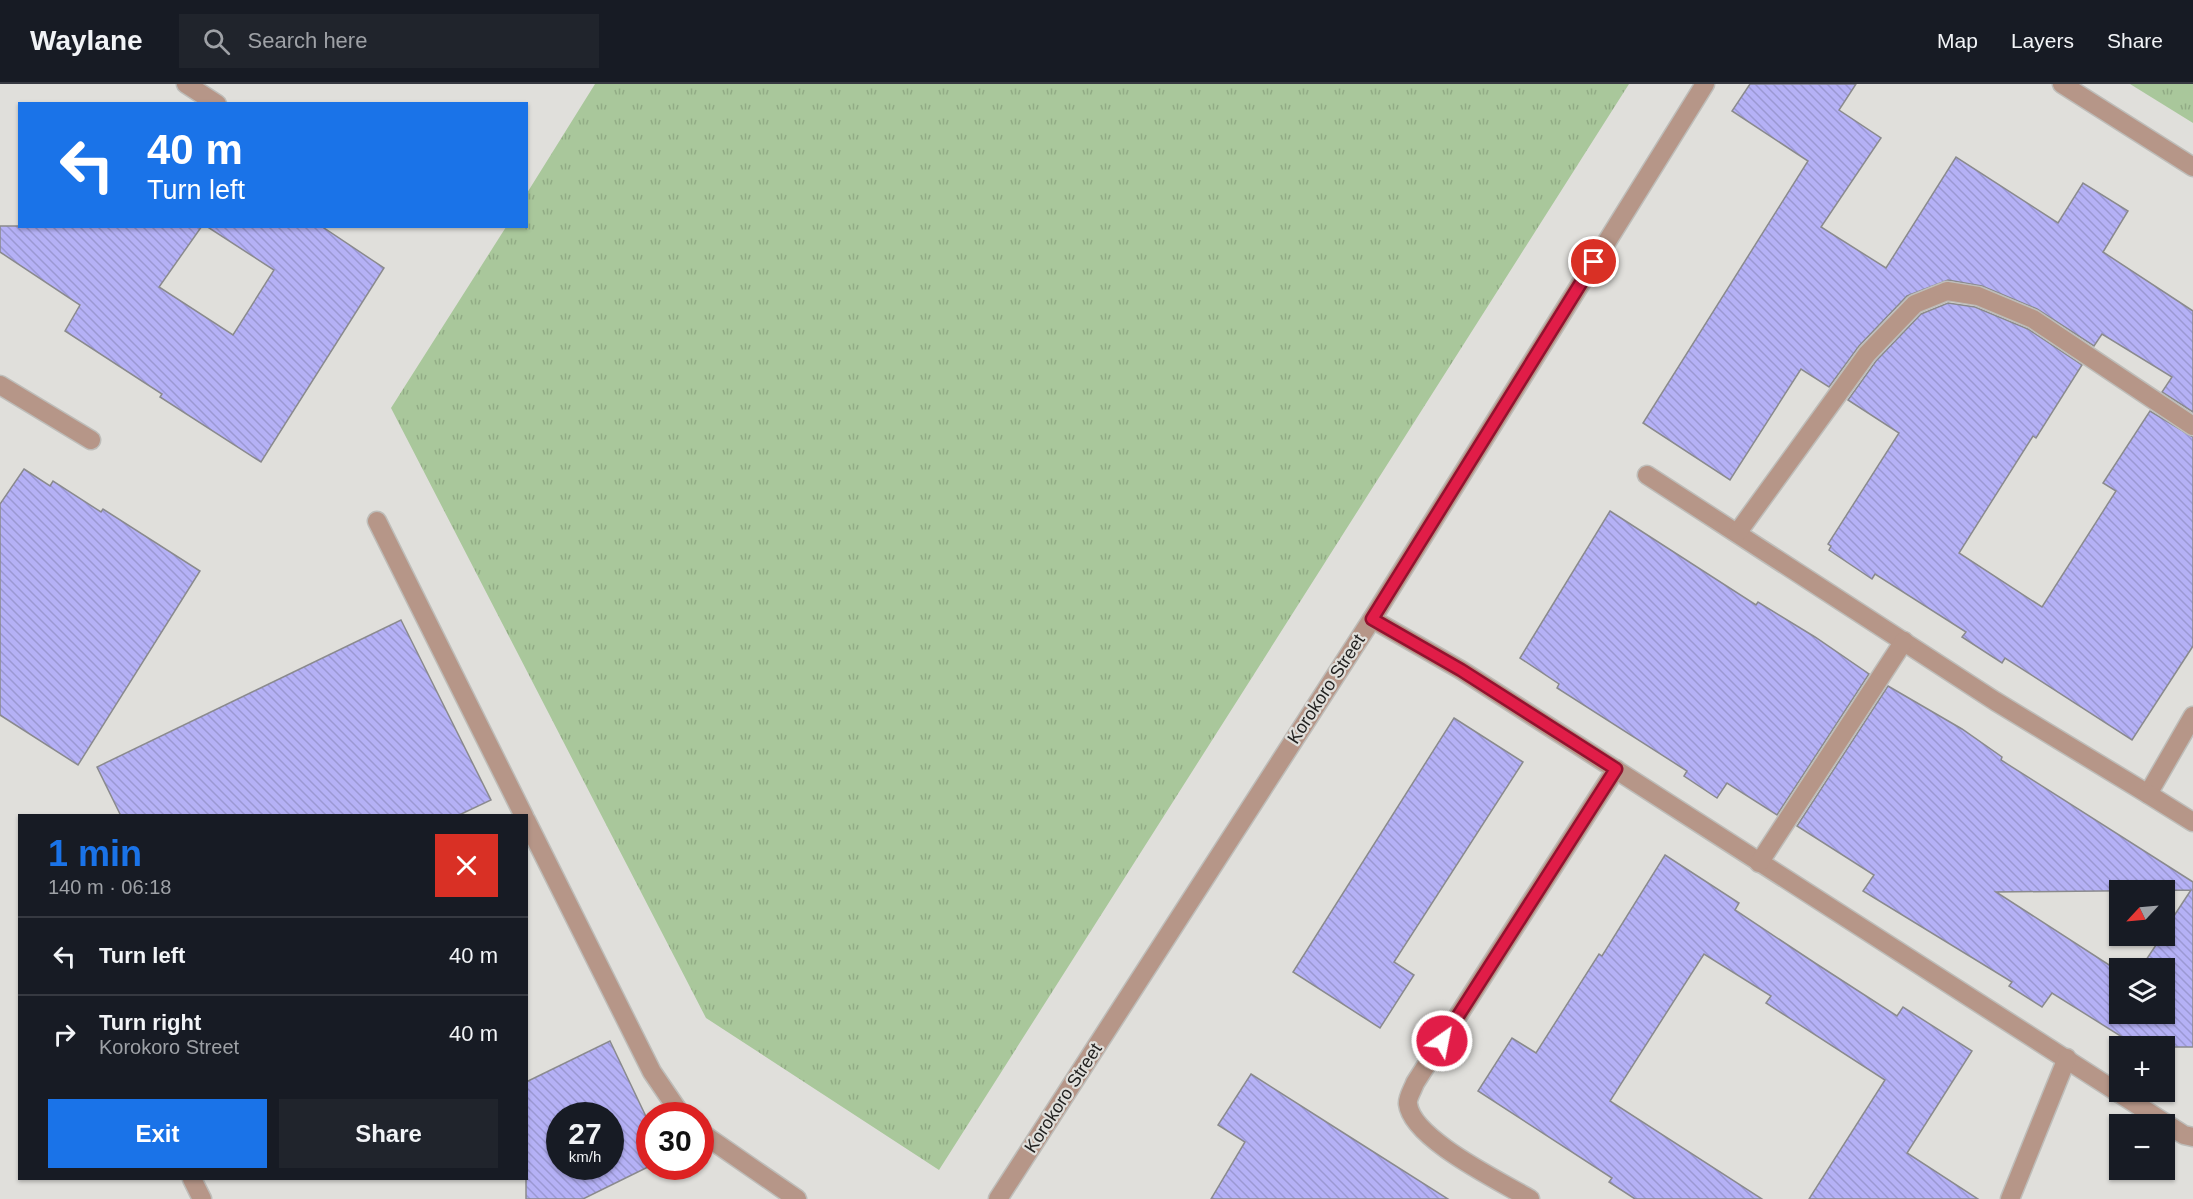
<!DOCTYPE html>
<html lang="en">
<head>
<meta charset="utf-8">
<style>
  :root { --surface:#171b24; --page:#20242c; --text:#f1f3f6; --muted:#9ea1a6; --line:#363941; --accent:#1a73e8 }
  body { margin:0; font-family:Helvetica,sans-serif; background:var(--page); color:var(--text); height:100vh; display:flex; flex-direction:column; font-size:22px; white-space:nowrap }
  * { box-sizing:border-box; margin:0 }
  p { font-size:20px; color:var(--muted) }
  .icon { flex:none; width:33px; height:33px; fill:none; stroke:currentColor; stroke-width:2; stroke-linecap:round; stroke-linejoin:round }
  .map { position:relative; flex:1; overflow:hidden }
  .drawer { position:absolute; left:18px; top:730px; width:510px; height:366px; display:flex; flex-direction:column; background:var(--surface); border-radius:0px; box-shadow:0 2px 4px #0004 }
  .drawer>* { flex:none }
  .guide { position:absolute; left:18px; top:18px; width:510px; height:126px; border-radius:0px; box-shadow:0 2px 4px #0004; background:#1a73e8; color:#fff; overflow:hidden }
  .needle { width:39px; rotate:244deg }
  .controls { position:absolute; left:2109px; top:796px; display:grid; gap:12px }
  .controls a { display:grid; place-items:center; width:66px; height:66px; border-radius:0px; background:var(--surface); box-shadow:0 2px 4px #0004; font-size:30px }
  .speed { position:absolute; left:546px; top:1018px; display:flex; gap:12px; font-size:30px; font-weight:700; text-align:center }
  .speed>* { display:grid; place-content:center; width:78px; height:78px; border-radius:50%; background:var(--surface); box-shadow:0 2px 4px #0004; line-height:1 }
  .speed small { font-size:15px; font-weight:400 }
  .speed .limit { border:9px solid #d22; background:#fff; color:#111 }
  .pin { position:absolute; display:grid; place-items:center; width:51px; height:51px; color:#fff; margin:-26px; border:3px solid #fff; border-radius:50%; box-shadow:0 2px 6px #0007 }
  .me { position:absolute; width:66px; margin:-33px; rotate:33deg; stroke-linejoin:round; filter:drop-shadow(0 0 4px #0008) }
  .turn { display:flex; align-items:center; gap:21px; height:126px; padding:0 30px; font-size:27px }
  .turn .icon { width:78px; height:78px; stroke-width:2.5 }
  .turn b { display:block; font-size:42px; line-height:51px }
  .round { display:grid; place-items:center; flex:none; width:63px; height:63px; border-radius:0px; background:var(--page) }
  .summary { display:flex; align-items:center; justify-content:space-between; height:102px; padding:0 30px }
  h1 { font-size:36px; font-weight:700; line-height:45px; color:var(--accent) }
  .action { display:flex; gap:12px; margin-top:auto; padding:12px 30px }
  .action a { flex:1; height:69px; border-radius:0px; background:var(--accent); color:#fff; font-size:24px; font-weight:700; line-height:69px; text-align:center }
  .action a+a { background:var(--page); color:var(--text) }
  ul { padding:0; list-style:none }
  li { display:flex; align-items:center; gap:18px; height:78px; padding:0 30px; border-top:2px solid var(--line) }
  li div { flex:1 }
  li b { display:block; font-size:22px }
  li em { font-style:normal }
  header { display:flex; align-items:center; gap:36px; box-sizing:border-box; height:84px; padding:0 30px; background:var(--surface); border-bottom:2px solid var(--line) }
  header strong { font-size:28px }
  nav { display:flex; gap:33px; margin-inline-start:auto; font-size:21px }
  .search { width:420px; height:54px; background:var(--page); display:flex; align-items:center; gap:15px; box-sizing:border-box; padding:0 21px; border-radius:0px; color:var(--muted); font-size:22px }
  .map>svg:first-child { display:block }
  .grass { fill:url(#grass-tufts) }
  .building { fill:url(#building-back-hatch); stroke:#8a8a8d; stroke-width:1.5; fill-rule:evenodd }
  .lines { fill:none; stroke-linecap:round; stroke-linejoin:round }
  .street-casing { stroke:#bebdb9; stroke-width:21 }
  .street { stroke:#b69688; stroke-width:18 }
  .route-casing { stroke:#92132f; stroke-width:15 }
  .route { stroke:#e11d48; stroke-width:10 }
  .labels { text-anchor:middle; stroke-width:4.5; stroke-linejoin:round; paint-order:stroke }
  .street-label { font-size:18px; fill:#222120; stroke:#e0dfdb }
</style>
</head>
<body>
<header>
<strong>Waylane</strong>
<div class="search"><svg class="icon" aria-label="search" viewBox="0 0 24 24"><circle cx="10" cy="10" r="6"/><path d="M15 15l6 6"/></svg>Search here</div>
<nav><a>Map</a><a>Layers</a><a>Share</a></nav>
</header>
<div class="map">
<svg width="2193" height="1115" viewBox="0 0 2193 1115">
  <defs>
    <pattern id="grass-tufts" width="24" height="20" patternUnits="userSpaceOnUse" patternTransform="scale(1.5)"><rect width="24" height="20" fill="#a9c79b"/><path d="M3 7l-1-3M5 7V3M7 7l1-3M15 17l-1-3M17 17v-4M19 17l1-3" fill="none" stroke="#91ab85"/></pattern>
    <pattern id="building-back-hatch" width="6" height="6" patternUnits="userSpaceOnUse" patternTransform="scale(1.5)"><rect width="6" height="6" fill="#b5b1f6"/><path d="M-1 5l2 2M0 0l6 6M5-1l2 2" fill="none" stroke="#9b98d3"/></pattern>
  </defs>
  <rect width="100%" height="100%" fill="#e0dfdb"/>
  <!-- grass -->
  <g class="grass">
    <path d="M 595,0 L 1629,0 L 939,1086 L 706,934 L 391,324 L 506,143 L 526,142 L 527,109 Z"/>
    <path d="M 2130,0 L 2193,0 L 2193,39 Z"/>
  </g>
  <!-- building -->
  <g class="building">
    <path d="M 1750,0 L 1856,0 L 1839,26 L 1881,54 L 1821,143 L 1886,184 L 1956,73 L 2058,139 L 2083,99 L 2128,127 L 2103,168 L 2193,227 L 2193,328 L 2162,308 L 2172,293 L 2102,250 L 2094,262 L 2037,225 L 1982,202 L 1948,196 L 1907,212 L 1859,262 L 1829,303 L 1801,285 L 1730,396 L 1643,339 L 1808,77 L 1732,27 Z"/>
    <path d="M 0,142 L 202,142 L 159,203 L 233,251 L 274,186 L 206,142 L 321,142 L 384,184 L 261,378 L 160,313 L 162,310 L 65,247 L 80,221 L 0,168 Z"/>
    <path d="M 1948,219 L 1975,223 L 2028,245 L 2082,281 L 2036,354 L 2033,352 L 1959,469 L 2042,523 L 2116,407 L 2103,399 L 2150,327 L 2193,353 L 2193,562 L 2132,656 L 2005,574 L 2002,579 L 1962,553 L 1966,548 L 1875,490 L 1872,495 L 1829,466 L 1831,462 L 1828,460 L 1899,349 L 1848,316 L 1876,277 L 1921,230 Z"/>
    <path d="M 24,385 L 50,402 L 53,397 L 101,428 L 103,425 L 200,487 L 78,681 L 0,631 L 0,420 Z"/>
    <path d="M 1610,427 L 1756,521 L 1758,518 L 1815,553 L 1869,590 L 1777,731 L 1727,699 L 1717,714 L 1684,692 L 1687,687 L 1557,604 L 1559,600 L 1520,574 Z"/>
    <path d="M 401,536 L 491,716 L 457,732 L 121,732 L 97,683 Z"/>
    <path d="M 1888,602 L 1962,645 L 2002,673 L 2001,676 L 2193,798 L 2193,963 L 2138,963 L 2052,909 L 2042,923 L 2009,902 L 2012,898 L 1863,807 L 1874,791 L 1797,742 ZM 2191,806 L 2164,847 L 2164,852 L 2162,852 L 2140,885 L 2164,885 L 2164,930 L 2120,930 L 2120,888 L 1996,808 Z"/>
    <path d="M 1454,634 L 1523,678 L 1394,878 L 1414,891 L 1380,944 L 1293,888 Z"/>
    <path d="M 1665,771 L 1739,819 L 1735,826 L 1815,879 L 1897,932 L 1903,923 L 1972,967 L 1907,1069 L 1978,1115 L 1809,1115 L 1885,996 L 1766,919 L 1771,912 L 1704,870 L 1610,1017 L 1762,1115 L 1635,1115 L 1609,1098 L 1612,1094 L 1478,1007 L 1512,954 L 1536,969 L 1599,870 L 1602,872 Z"/>
    <path d="M 610,957 L 650,1041 L 650,1082 L 583,1115 L 526,1115 L 526,998 ZM 560,1032 L 610,1032 L 610,1083 L 560,1083 Z"/>
    <path d="M 1251,990 L 1350,1053 L 1448,1115 L 1211,1115 L 1245,1058 L 1218,1041 Z"/>
  </g>
  <g class="lines">
    <defs>
      <g id="street">
        <path d="M 186,0 L 217,20"/>
        <path d="M 2062,0 L 2193,83"/>
        <path d="M 0,301 L 91,356"/>
        <path d="M 1647,391 L 1995,617 L 2148,710 L 2193,632"/>
        <path d="M 377,437 L 524,732"/>
        <path d="M 1738,448 L 1867,270 L 1915,220 L 1947,207 L 1978,212 L 2033,235 L 2193,342"/>
        <path d="M 1372,535 L 1461,586 L 2184,1051 L 2193,1053"/>
        <path d="M 2148,710 L 2193,738"/>
        <path d="M 526,736 L 652,988 L 682,1032"/>
        <path d="M 1759,779 L 1904,557"/>
        <path d="M 700,1048 L 797,1115"/>
        <path d="M 192,1095 L 202,1115"/>
        <path d="M 998,1115 L 1372,535 L 1705,0"/>
        <path d="M 1530,1115 C 1500,1097 1412,1055 1408,1020 C 1407,1014 1413,1005 1415,999 L 1616,685"/>
        <path d="M 2010,1115 L 2067,974"/>
      </g>
    </defs>
    <!-- street casing -->
    <use href="#street" class="street-casing"/>
    <!-- street -->
    <use href="#street" class="street"/>
  </g>
  <g class="lines">
    <defs>
      <path id="route" d="M 1442,957 L 1616,685 L 1461,586 L 1372,535 L 1594,178"/>
    </defs>
    <!-- route casing -->
    <use href="#route" class="route-casing"/>
    <!-- route -->
    <use href="#route" class="route"/>
  </g>
  <g class="labels">
    <!-- street labels -->
    <g class="street-label">
      <text transform="translate(1326 605) rotate(-57)" y="6">Korokoro Street</text>
      <text transform="translate(1063 1014) rotate(-57)" y="6">Korokoro Street</text>
    </g>
  </g>
</svg>
<div class="controls">
<a><svg class="needle" viewBox="-14 -14 28 28"><path d="M0-13l5 13h-10z" fill="#e53935"/><path d="M0 13l5-13h-10z" fill="#9ea1a6"/></svg></a>
<a><svg class="icon" aria-label="layers" viewBox="0 0 24 24"><path d="M12 4l9 5-9 5-9-5zM3 14l9 5 9-5"/></svg></a>
<a>+</a>
<a>−</a>
</div>
<div class="speed"><div>27<small>km/h</small></div><div class="limit">30</div></div>
<div class="pin" style="left:1594px;top:178px;background:#d93025"><svg class="icon" aria-label="arrive" viewBox="0 0 24 24"><path d="M6 21V4h12l-3 4 3 4H6"/></svg></div>
<svg class="me" style="left:1442px;top:957px" viewBox="-20 -20 40 40"><circle r="17" fill="#e11d48" stroke="#fff" stroke-width="3"/><path d="M0-11L8 9 0 5-8 9z" fill="#fff"/></svg>
<div class="guide">
<div class="turn"><svg class="icon" aria-label="left" viewBox="0 0 24 24"><path d="M17 20v-9H6M10 6l-5 5 5 5"/></svg><div><b>40 m</b>Turn left</div></div>
</div>
<section class="drawer">
<div class="summary"><div><h1>1 min</h1><p>140 m · 06:18</p></div><a class="round" style="background:#d93025;color:#fff"><svg class="icon" aria-label="close" viewBox="0 0 24 24"><path d="M6 6l12 12M18 6L6 18"/></svg></a></div>
<ul>
<li><svg class="icon" aria-label="left" viewBox="0 0 24 24"><path d="M17 20v-9H6M10 6l-5 5 5 5"/></svg><div><b>Turn left</b></div><em>40 m</em></li>
<li><svg class="icon" aria-label="right" viewBox="0 0 24 24"><path d="M7 20v-9h11M14 6l5 5-5 5"/></svg><div><b>Turn right</b><p>Korokoro Street</p></div><em>40 m</em></li>
</ul>
<div class="action"><a>Exit</a><a>Share</a></div>
</section>
</div>
</body>
</html>
